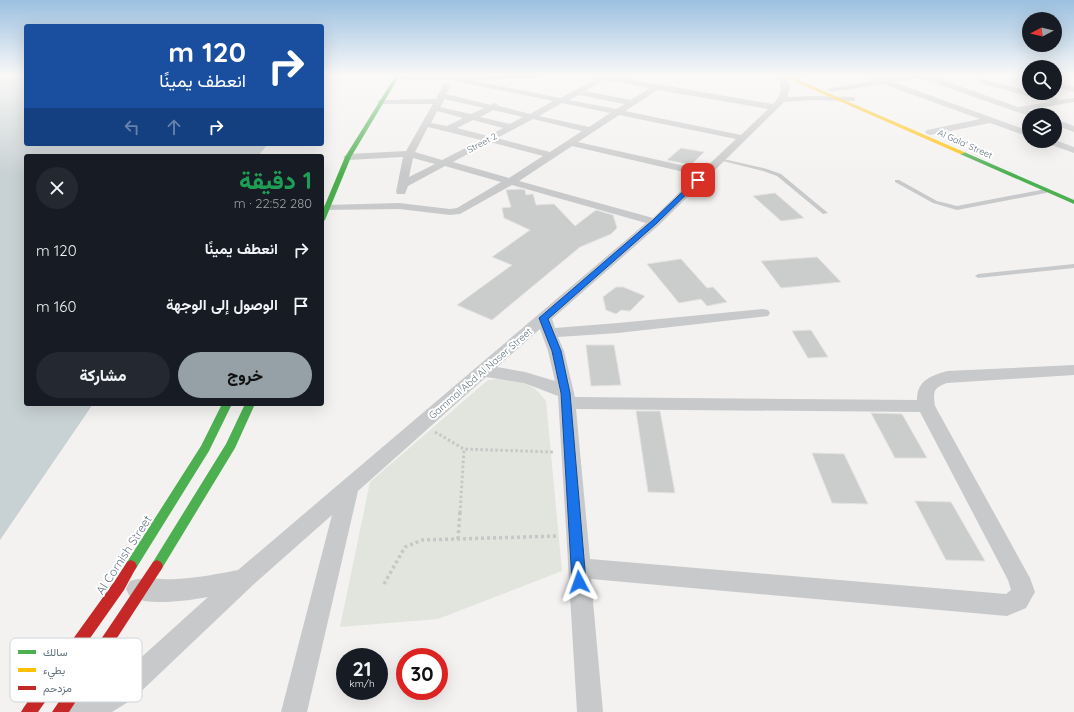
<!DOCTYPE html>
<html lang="ar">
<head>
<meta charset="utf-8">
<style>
  :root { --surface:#171b24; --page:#242831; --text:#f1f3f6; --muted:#9ea1a6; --accent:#95a1a7 }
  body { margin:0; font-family:Quicksand,Vazirmatn,sans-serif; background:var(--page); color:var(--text); direction:rtl; height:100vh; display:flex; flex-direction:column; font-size:15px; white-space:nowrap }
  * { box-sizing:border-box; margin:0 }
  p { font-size:13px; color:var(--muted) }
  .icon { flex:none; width:22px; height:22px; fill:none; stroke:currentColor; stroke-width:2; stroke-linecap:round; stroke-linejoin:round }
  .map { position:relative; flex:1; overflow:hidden; direction:ltr }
  .side { position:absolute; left:24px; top:154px; width:300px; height:252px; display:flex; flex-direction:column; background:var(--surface); border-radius:4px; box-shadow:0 4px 16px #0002; direction:rtl }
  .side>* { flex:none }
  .guide { position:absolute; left:24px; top:24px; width:300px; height:122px; border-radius:4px; box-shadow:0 4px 16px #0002; direction:rtl; background:#1a4fa0; color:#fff; overflow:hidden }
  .needle { width:26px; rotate:263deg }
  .tools { position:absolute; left:1022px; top:12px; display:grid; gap:8px }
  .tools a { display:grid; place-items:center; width:40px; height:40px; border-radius:50%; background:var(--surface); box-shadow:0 4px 16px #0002; font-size:20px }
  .speed { position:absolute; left:336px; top:648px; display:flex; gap:8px; font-size:20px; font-weight:700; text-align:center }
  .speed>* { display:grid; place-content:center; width:52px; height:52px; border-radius:50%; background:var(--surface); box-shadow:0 4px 16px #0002; line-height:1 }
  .speed small { font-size:10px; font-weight:400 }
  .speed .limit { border:6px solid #d22; background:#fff; color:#111 }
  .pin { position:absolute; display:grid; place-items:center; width:34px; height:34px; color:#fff; margin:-17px; border-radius:8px; box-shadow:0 2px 6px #0006 }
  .me { position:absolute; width:44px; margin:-22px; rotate:356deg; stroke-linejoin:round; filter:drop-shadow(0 0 3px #0008) }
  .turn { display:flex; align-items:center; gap:14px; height:84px; padding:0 12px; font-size:18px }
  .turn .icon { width:52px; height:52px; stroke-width:2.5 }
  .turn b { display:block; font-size:28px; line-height:34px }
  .lanes { display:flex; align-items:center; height:38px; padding:0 12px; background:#0003; justify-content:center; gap:20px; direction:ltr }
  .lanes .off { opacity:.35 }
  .round { display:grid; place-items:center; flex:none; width:42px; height:42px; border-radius:21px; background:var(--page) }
  .headline { display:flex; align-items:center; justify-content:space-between; height:68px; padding:0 12px }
  h1 { font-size:24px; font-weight:800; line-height:30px; color:#1e9e55 }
  .cta { display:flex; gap:8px; margin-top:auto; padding:8px 12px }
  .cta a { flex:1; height:46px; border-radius:24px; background:var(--accent); color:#111; font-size:16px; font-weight:800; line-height:46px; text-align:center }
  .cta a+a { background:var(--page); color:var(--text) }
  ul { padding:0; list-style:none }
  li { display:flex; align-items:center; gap:12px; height:56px; padding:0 12px }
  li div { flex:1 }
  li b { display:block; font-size:15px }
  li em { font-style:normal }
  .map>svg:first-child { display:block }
  .green { fill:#e2e5de }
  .water { fill:#c8d1d3 }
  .building { fill:#cbcccc; stroke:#e2e2e0 }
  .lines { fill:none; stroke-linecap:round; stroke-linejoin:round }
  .path-far1 { stroke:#c6c7c7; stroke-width:3; stroke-dasharray:2.5 2.5; stroke-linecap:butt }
  .path { stroke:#c6c7c7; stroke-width:3.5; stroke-dasharray:3 3; stroke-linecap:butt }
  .lane { fill:#c8c9ca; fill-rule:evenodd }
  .street { fill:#c8c9ca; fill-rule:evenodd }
  .fast { fill:#4caf50; fill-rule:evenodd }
  .slow { fill:#ffc107; fill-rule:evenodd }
  .jam { fill:#c62828; fill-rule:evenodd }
  .route { fill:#1a73e8; stroke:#114b97 }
  .labels { text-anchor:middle; stroke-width:4; stroke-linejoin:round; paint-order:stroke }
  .far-street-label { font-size:9px; fill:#637580; stroke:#fff }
  .street-label { font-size:10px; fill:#637580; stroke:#fff }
  .near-street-label { font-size:12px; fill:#637580; stroke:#fff }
  .key { fill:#fff; stroke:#d0d6d9; stroke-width:1 }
  .key-label { font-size:11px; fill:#637580 }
</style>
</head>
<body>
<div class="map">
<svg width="1074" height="712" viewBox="0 0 1074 712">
  <rect width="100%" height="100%" fill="#f3f2f0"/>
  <!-- green -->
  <path class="green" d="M 499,379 C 521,379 532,383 546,401 L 562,571 L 438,619 L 340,627 L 370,482 L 488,380 Z"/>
  <!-- water -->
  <path class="water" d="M 0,75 L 26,75 L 26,144 L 268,144 L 258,156 L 26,156 L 26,404 L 93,404 L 0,540 Z"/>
  <!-- building -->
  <g class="building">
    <path d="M 681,148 L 704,152 L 691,165 L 667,160 Z"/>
    <path d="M 521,189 L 525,190 L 526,195 L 533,194 L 536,205 L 554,204 L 575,226 L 596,210 L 613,215 L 617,228 L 611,234 L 580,247 L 492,320 L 457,305 L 512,265 L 492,257 L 530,230 L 504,218 L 502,208 L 511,207 L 506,190 Z"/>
    <path d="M 775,193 L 804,218 L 781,221 L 753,196 Z"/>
    <path d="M 817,257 L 841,282 L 781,288 L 761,261 Z"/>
    <path d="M 681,259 L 707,288 L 713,287 L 727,302 L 707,306 L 701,299 L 679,303 L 647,264 Z"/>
    <path d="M 616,287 L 623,287 L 645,296 L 630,311 L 621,310 L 616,314 L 606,310 L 603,297 Z"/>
    <path d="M 811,330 L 828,357 L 808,358 L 792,331 Z"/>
    <path d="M 586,345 L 614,345 L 621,385 L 591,386 Z"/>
    <path d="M 636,411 L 660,411 L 675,493 L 648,492 Z"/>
    <path d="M 871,413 L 902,414 L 927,458 L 895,458 Z"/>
    <path d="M 812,453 L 844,454 L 868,504 L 832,503 Z"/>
    <path d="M 915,501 L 951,502 L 985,561 L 946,560 Z"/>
  </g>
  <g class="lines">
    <!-- path-far1 -->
    <g class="path-far1">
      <path d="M 435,432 L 464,449 L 554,452"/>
      <path d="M 460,513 L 464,449"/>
    </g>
    <!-- path -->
    <g class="path">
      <path d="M 458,539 L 460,512"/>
      <path d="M 384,584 L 405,547 L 422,540 L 559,536"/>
    </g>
    <!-- lane -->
    <g class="lane">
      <path d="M 719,158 L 767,169 L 781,174 L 828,213 L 823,214 L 777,176 L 763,171 L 719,160 Z"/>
      <path d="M 895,180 L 899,180 L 937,201 L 957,206 L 1046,189 L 1049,191 L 1046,193 L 957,210 L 933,203 L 895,182 Z"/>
      <path d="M 1074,264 L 1074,268 L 978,278 L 975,276 L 978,274 Z"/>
    </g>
    <!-- street -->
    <g class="street">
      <path d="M 395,75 L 551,75 L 548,77 L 470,80 L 560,98 L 597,79 L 590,78 L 590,75 L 603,75 L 773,104 C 782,95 782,87 778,75 L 786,75 L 790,88 L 787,97 L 813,96 L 855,97 L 855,101 L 852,101 L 813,100 L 784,102 L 659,225 L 552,319 L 555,328 L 618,323 L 763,309 L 768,310 L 770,313 L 768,316 L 618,333 L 558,337 L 564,351 L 575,397 L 917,400 C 917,380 931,376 947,371 L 1074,365 L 1074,375 L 947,383 C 933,388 933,392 935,406 L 1030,578 L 1035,592 L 1026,608 L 1007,616 L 591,579 L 603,712 L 577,712 L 558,396 L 524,383 L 486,377 L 358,491 L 307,712 L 281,712 L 332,515 L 253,585 L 133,699 L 112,712 L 57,712 L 61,703 L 94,693 L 115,681 L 208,597 C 184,601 153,606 130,597 L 126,589 L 130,581 C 144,576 161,580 176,579 C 197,578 218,574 238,570 L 646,223 L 512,185 L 460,214 L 450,215 L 399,209 L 322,210 L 322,206 L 326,205 L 399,203 L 450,209 L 457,208 L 501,182 L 445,166 L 408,186 L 405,194 L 397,194 L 396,192 L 403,157 L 348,160 L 343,157 L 348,154 L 406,151 L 433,104 L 381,104 L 377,102 L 378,100 L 436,99 L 444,84 L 447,84 L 451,86 L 446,94 L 491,105 L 495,103 L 499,106 L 530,114 L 553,101 L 451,80 L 398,79 L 395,79 ZM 605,80 L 650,88 L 631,100 L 585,91 ZM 658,90 L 768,109 L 741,135 L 625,111 ZM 579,95 L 625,104 L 616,109 L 569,100 ZM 444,99 L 484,108 L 471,114 L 440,107 L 444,101 ZM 562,103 L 610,113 L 589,127 L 539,116 ZM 493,110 L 523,117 L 510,124 L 480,117 ZM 437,111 L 463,118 L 447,126 L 431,123 ZM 619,115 L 736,139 L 703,170 L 578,142 ZM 533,119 L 582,131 L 550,152 L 497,138 ZM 473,120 L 503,128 L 488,136 L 457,128 ZM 428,127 L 481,140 L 442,160 L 415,152 ZM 490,142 L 543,156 L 509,178 L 453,162 ZM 572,146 L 697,175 L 653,218 L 519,181 ZM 413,158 L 435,164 L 409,177 ZM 540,329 L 548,351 L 555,381 L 525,372 L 497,367 ZM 576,409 L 920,412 L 1008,580 L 1011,590 L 1006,594 L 590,559 Z"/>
      <path d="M 795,75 L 813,75 L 795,79 Z"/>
      <path d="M 863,75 L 874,75 L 884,79 L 907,75 L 928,75 L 1018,107 L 1050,102 L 979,83 L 979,79 L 982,79 L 1029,91 L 1029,93 L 1037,93 L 1057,98 L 1058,100 L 1074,98 L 1074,102 L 1028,110 L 1037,115 L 1029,115 L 1029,116 L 920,78 L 893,82 L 1029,131 L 1029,137 L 990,123 L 930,135 L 927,134 L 925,132 L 927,130 L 980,119 L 883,84 L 831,92 L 827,90 L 831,88 L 875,81 Z"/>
      <path d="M 1055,82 L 1074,87 L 1074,92 L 1055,87 Z"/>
      <path d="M 1055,119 L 1074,126 L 1074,132 L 1055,125 Z"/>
      <path d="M 1055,140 L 1074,147 L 1074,153 L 1046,143 L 1044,141 Z"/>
    </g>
    <!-- fast -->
    <g class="fast">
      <path d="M 396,75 L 400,75 L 351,157 L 325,220 L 322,222 L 322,212 L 345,157 Z"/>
      <path d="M 960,152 L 964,152 L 1074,200 L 1074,204 L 960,154 Z"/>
      <path d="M 222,404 L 232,404 L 209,451 L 135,570 L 131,572 L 127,570 L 125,566 L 127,562 L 201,446 Z"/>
      <path d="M 245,404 L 255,404 L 235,448 L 161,570 L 157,572 L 153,570 L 151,566 L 153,562 L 226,444 Z"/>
    </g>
    <!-- slow -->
    <path class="slow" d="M 787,75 L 964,152 L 965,153 L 960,154 L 780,75 Z"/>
    <!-- jam -->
    <g class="jam">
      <path d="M 131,560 L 135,562 L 137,566 L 124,590 L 38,712 L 21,712 L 24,707 L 114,582 L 127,562 Z"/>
      <path d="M 157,560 L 161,562 L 163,566 L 161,570 L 69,712 L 52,712 L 153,562 Z"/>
    </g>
  </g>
  <!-- sky -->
  <linearGradient id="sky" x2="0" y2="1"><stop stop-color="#9bc0e0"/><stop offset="0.43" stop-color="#faf9f8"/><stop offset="1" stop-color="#faf9f8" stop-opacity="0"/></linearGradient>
  <rect width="1074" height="175" fill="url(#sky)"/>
  <!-- route -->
  <path class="route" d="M 696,179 L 701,180 L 657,223 L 548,319 L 561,351 L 570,393 L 586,582 L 584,587 L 579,588 L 574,587 L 572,582 L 561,393 L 552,351 L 539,318 L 653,220 Z"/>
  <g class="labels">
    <!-- far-street labels -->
    <g class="far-street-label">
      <text transform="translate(482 143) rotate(-28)" y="3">Street 2</text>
      <text transform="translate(965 144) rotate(24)" y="3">Al Gala' Street</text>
    </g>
    <!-- street labels -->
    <g class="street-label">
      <text transform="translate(480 373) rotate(-41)" y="4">Gammal Abd Al Naser Street</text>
    </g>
    <!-- near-street labels -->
    <g class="near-street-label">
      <text transform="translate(124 555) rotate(-57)" y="4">Al Cornish Street</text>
    </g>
  </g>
  <!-- legend -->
  <rect x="10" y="638" width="132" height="64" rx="6" class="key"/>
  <rect x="18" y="650" width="18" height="4" fill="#4caf50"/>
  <rect x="18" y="668" width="18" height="4" fill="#ffc107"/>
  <rect x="18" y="686" width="18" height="4" fill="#c62828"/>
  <g class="key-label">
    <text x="43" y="656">سالك</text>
    <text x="43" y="674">بطيء</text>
    <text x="43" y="692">مزدحم</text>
  </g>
</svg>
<div class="tools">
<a><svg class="needle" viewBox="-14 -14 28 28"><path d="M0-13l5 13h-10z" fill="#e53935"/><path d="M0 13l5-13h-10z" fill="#9ea1a6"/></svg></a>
<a><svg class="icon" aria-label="search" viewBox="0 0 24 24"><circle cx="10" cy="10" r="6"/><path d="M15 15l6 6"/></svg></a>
<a><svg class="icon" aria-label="layers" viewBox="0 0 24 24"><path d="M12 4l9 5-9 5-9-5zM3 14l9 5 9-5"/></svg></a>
</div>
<div class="speed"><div>21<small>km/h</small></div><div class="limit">30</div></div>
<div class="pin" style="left:698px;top:180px;background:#d93025"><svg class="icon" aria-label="arrive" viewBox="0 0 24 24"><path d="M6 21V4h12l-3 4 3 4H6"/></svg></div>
<svg class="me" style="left:579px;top:582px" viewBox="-20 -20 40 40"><path d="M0-17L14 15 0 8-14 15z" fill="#1a73e8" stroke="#fff" stroke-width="4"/></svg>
<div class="guide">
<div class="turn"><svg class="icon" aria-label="right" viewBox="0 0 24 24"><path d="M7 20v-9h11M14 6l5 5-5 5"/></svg><div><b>120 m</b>انعطف يمينًا</div></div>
<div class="lanes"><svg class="icon off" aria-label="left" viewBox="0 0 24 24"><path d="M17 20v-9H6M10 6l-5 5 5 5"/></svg><svg class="icon off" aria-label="ahead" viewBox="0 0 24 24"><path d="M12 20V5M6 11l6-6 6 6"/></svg><svg class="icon" aria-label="right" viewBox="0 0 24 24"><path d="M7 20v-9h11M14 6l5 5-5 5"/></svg></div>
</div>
<section class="side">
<div class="headline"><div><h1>1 دقيقة</h1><p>280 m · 22:52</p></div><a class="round"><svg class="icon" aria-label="close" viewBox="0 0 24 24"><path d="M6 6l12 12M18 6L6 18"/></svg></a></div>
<ul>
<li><svg class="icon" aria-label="right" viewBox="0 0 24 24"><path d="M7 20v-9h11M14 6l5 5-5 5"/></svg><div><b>انعطف يمينًا</b></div><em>120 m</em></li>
<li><svg class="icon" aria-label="arrive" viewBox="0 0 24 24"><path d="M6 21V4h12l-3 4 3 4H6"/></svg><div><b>الوصول إلى الوجهة</b></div><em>160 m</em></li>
</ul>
<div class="cta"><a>خروج</a><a>مشاركة</a></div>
</section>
</div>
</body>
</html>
